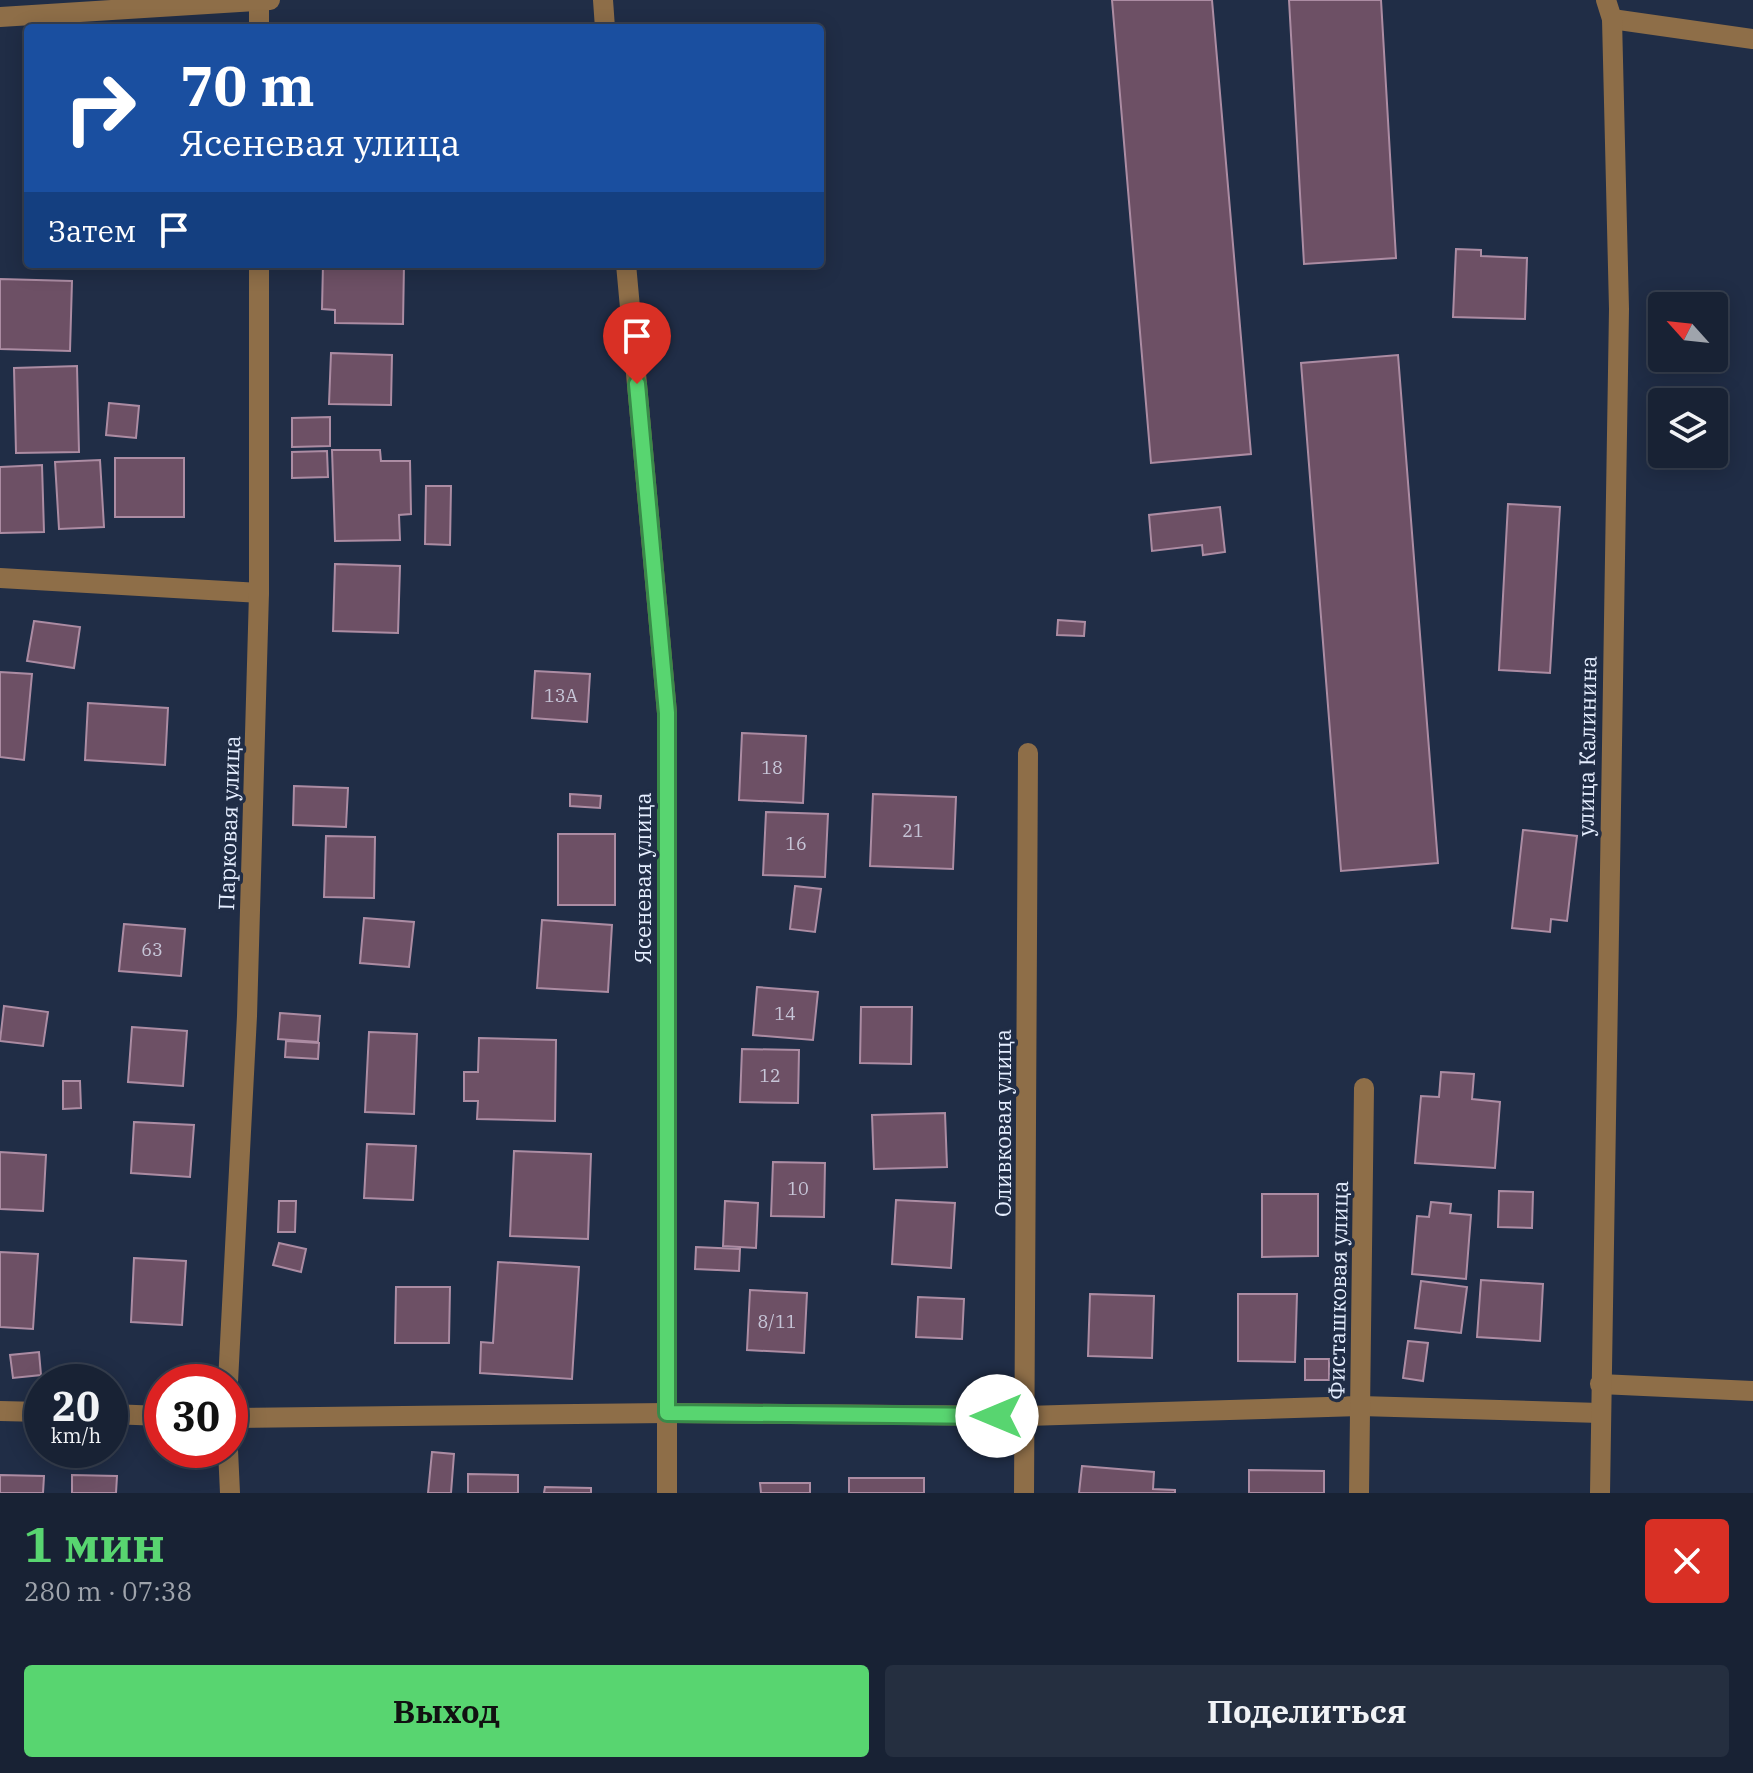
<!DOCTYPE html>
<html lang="ru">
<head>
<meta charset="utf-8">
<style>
  :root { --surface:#182234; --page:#252f40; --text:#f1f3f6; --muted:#9fa4ac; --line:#363f4f; --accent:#58d570 }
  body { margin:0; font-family:"IBM Plex Serif",serif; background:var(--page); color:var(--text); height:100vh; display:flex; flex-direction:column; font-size:30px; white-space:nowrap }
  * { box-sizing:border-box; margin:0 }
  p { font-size:26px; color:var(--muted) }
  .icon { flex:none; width:44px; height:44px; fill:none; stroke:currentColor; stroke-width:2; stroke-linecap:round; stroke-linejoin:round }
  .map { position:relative; height:1493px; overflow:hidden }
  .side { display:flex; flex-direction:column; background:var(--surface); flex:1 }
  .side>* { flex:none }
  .banner { position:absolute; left:24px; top:24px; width:800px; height:244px; border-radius:8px; box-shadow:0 4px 20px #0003,0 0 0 2px var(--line); background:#1a4fa0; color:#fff; overflow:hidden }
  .needle { width:52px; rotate:297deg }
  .fabs { position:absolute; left:1648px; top:292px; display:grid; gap:16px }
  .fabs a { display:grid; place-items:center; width:80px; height:80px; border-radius:8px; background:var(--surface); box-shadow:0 4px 20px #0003,0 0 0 2px var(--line); font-size:40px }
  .speed { position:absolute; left:24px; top:1364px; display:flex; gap:16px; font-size:40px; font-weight:700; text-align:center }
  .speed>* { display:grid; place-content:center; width:104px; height:104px; border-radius:50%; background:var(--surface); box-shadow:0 4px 20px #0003,0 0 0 2px var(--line); line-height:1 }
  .speed small { font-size:20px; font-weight:400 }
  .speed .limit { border:12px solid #d22; background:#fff; color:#111 }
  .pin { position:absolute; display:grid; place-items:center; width:68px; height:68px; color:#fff; margin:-82px -34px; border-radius:50% 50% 50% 0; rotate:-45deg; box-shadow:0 0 8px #0007 }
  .pin .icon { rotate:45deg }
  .me { position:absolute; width:88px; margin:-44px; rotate:270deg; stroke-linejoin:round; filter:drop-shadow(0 0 6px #0008) }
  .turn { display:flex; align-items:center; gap:28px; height:168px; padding:0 24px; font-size:36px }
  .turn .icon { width:104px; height:104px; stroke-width:2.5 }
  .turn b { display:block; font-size:56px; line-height:68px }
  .then { display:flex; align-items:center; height:76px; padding:0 24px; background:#0003; gap:16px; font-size:30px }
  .round { display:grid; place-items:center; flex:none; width:84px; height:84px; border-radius:8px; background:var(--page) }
  .head { display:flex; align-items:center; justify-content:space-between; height:136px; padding:0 24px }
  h1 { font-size:48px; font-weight:700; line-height:60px; color:var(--accent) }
  .button { display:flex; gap:16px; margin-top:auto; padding:16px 24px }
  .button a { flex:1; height:92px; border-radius:8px; background:var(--accent); color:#111; font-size:32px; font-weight:700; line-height:92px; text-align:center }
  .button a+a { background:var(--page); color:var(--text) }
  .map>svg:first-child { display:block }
  .building { fill:#6d5065; stroke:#ac8ca3; stroke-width:2 }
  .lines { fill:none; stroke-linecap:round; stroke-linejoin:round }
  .minor { stroke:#8e6e48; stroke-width:20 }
  .route-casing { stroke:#398a49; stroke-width:20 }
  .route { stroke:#58d570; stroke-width:14 }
  .labels { text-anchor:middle; stroke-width:7; stroke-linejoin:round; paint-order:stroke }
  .number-label { font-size:18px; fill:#c7c6d8 }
  .street-label { font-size:22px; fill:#e5eeff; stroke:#202d46 }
</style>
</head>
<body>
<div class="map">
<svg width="1753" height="1493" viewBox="0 0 1753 1493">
  <rect width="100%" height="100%" fill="#202d46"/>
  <!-- building -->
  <g class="building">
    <path d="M 1112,0 L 1212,0 L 1251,454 L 1151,463 Z"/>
    <path d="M 1289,0 L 1381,0 L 1396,258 L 1304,264 Z"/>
    <path d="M 1456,249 L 1481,250 L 1481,256 L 1527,258 L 1525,319 L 1453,317 Z"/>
    <path d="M 323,264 L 404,264 L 403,324 L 335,323 L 335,310 L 322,309 Z"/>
    <path d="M 0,279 L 72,281 L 70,351 L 0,349 Z"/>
    <path d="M 331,353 L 392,355 L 391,405 L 329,404 Z"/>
    <path d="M 1398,355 L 1438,863 L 1341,871 L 1301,363 Z"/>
    <path d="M 77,366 L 79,452 L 16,453 L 14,368 Z"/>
    <path d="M 109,403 L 139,406 L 136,438 L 106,435 Z"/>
    <path d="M 330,417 L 330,446 L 292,447 L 292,418 Z"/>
    <path d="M 332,450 L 380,450 L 381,461 L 410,461 L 411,514 L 399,515 L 400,540 L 335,541 Z"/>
    <path d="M 327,451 L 328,477 L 292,478 L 292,452 Z"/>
    <rect x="115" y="458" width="69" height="59"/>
    <path d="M 100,460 L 104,527 L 59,529 L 55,462 Z"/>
    <path d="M 42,465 L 44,532 L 0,533 L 0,467 Z"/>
    <path d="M 426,486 L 451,486 L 450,545 L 425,544 Z"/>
    <path d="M 1508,504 L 1560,507 L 1550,673 L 1499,670 Z"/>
    <path d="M 1220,507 L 1225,552 L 1203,555 L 1202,545 L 1152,551 L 1149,515 Z"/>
    <path d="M 335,564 L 400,566 L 398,633 L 333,631 Z"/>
    <path d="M 1058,620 L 1085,622 L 1084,636 L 1057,635 Z"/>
    <path d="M 34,621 L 80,627 L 74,668 L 27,661 Z"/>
    <path d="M 535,671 L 590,674 L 587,722 L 532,718 Z"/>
    <path d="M 0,672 L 32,674 L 24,760 L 0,757 Z"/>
    <path d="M 88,703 L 168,708 L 165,765 L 85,760 Z"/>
    <path d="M 742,733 L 806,736 L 803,803 L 739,800 Z"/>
    <path d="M 294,786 L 348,788 L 346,827 L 293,825 Z"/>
    <path d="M 570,794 L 601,796 L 600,808 L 570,806 Z"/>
    <path d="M 873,794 L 956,797 L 953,869 L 870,866 Z"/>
    <path d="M 766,812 L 828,814 L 825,877 L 763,875 Z"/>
    <path d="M 1523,830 L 1577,836 L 1567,921 L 1551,919 L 1550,932 L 1512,928 Z"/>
    <rect x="558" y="834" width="57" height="71"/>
    <path d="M 326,836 L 375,837 L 374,898 L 324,897 Z"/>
    <path d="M 795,886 L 821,889 L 815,932 L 790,929 Z"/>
    <path d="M 364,918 L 414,922 L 409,967 L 360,963 Z"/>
    <path d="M 542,920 L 612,925 L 608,992 L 537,988 Z"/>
    <path d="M 124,924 L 185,929 L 181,976 L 119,971 Z"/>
    <path d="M 757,987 L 818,992 L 813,1040 L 753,1035 Z"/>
    <path d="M 4,1006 L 48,1012 L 43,1046 L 0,1041 Z"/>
    <path d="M 861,1007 L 912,1007 L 911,1064 L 860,1063 Z"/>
    <path d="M 280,1013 L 320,1016 L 318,1042 L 278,1039 Z"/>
    <path d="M 132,1027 L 187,1031 L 183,1086 L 128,1082 Z"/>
    <path d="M 369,1032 L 417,1034 L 414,1114 L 365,1112 Z"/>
    <path d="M 479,1038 L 556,1040 L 555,1121 L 477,1119 L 478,1101 L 464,1101 L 464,1072 L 478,1072 Z"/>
    <path d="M 286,1041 L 319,1043 L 318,1059 L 285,1057 Z"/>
    <path d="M 742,1049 L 799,1050 L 798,1103 L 740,1102 Z"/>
    <path d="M 1441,1072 L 1474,1074 L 1472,1099 L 1500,1102 L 1495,1168 L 1415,1163 L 1421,1096 L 1439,1097 Z"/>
    <path d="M 63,1081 L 80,1081 L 81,1108 L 63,1109 Z"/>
    <path d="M 945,1113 L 947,1167 L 874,1169 L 872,1115 Z"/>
    <path d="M 134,1122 L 194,1125 L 190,1177 L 131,1173 Z"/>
    <path d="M 367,1144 L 416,1146 L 413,1200 L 364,1198 Z"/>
    <path d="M 514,1151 L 591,1154 L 588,1239 L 510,1236 Z"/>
    <path d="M 0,1152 L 46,1155 L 43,1211 L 0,1209 Z"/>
    <path d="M 773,1162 L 825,1163 L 824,1217 L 771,1216 Z"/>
    <path d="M 1499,1191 L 1533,1192 L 1532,1228 L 1498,1227 Z"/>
    <path d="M 1262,1194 L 1318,1194 L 1318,1256 L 1262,1257 Z"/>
    <path d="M 896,1200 L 955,1203 L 951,1268 L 892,1264 Z"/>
    <path d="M 279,1201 L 296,1201 L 295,1232 L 278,1232 Z"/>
    <path d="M 725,1201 L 758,1203 L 756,1248 L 723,1246 Z"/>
    <path d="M 1431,1202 L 1451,1204 L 1450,1213 L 1471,1215 L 1466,1279 L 1412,1274 L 1417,1216 L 1429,1217 Z"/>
    <path d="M 279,1243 L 306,1249 L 301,1272 L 273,1265 Z"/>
    <path d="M 696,1247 L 740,1249 L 739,1271 L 695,1269 Z"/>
    <path d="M 0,1252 L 38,1254 L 33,1329 L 0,1327 Z"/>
    <path d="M 134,1258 L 186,1261 L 182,1325 L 131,1322 Z"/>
    <path d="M 498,1262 L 579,1267 L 572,1379 L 480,1373 L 481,1342 L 493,1343 Z"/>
    <path d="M 1481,1280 L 1543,1284 L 1540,1341 L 1477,1337 Z"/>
    <path d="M 1421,1281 L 1467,1287 L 1461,1333 L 1415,1328 Z"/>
    <path d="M 396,1287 L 450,1287 L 449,1343 L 395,1343 Z"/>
    <path d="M 750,1290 L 807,1293 L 804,1353 L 747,1350 Z"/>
    <path d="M 1090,1294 L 1154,1296 L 1152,1358 L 1088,1356 Z"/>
    <path d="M 1238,1294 L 1297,1294 L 1295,1362 L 1238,1361 Z"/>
    <path d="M 918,1297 L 964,1299 L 962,1339 L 916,1337 Z"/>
    <path d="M 1408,1341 L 1428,1343 L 1423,1381 L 1403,1378 Z"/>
    <path d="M 39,1352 L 41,1375 L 13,1378 L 10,1355 Z"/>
    <rect x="1305" y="1359" width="24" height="21"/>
    <path d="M 432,1452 L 454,1454 L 451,1493 L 428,1493 Z"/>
    <path d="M 1082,1466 L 1154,1472 L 1153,1489 L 1175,1490 L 1175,1493 L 1079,1493 Z"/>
    <path d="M 1249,1470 L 1324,1471 L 1324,1493 L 1249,1493 Z"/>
    <path d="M 468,1474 L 518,1475 L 518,1493 L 468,1493 Z"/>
    <path d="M 0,1475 L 44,1476 L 43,1493 L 0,1493 Z"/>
    <path d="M 72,1475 L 117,1476 L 116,1493 L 72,1493 Z"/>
    <rect x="849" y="1478" width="75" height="15"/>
    <path d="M 760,1483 L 810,1483 L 810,1493 L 761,1493 Z"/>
    <path d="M 545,1487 L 591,1488 L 591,1493 L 544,1493 Z"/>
  </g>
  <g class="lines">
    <!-- minor -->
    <g class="minor">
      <path d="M 259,0 L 259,28"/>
      <path d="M 603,0 L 605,28"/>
      <path d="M 0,17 L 270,0"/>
      <path d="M 1612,19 L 1753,39"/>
      <path d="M 626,264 L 667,713 L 667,1493"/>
      <path d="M 0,578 L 259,593"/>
      <path d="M 228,1382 L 247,1016 L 259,593 L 259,264"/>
      <path d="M 1600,1384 L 1753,1391"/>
      <path d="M 0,1411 L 42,1412"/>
      <path d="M 110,1414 L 162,1416"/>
      <path d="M 230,1418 L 667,1413 L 1026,1416 L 1360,1406 L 1600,1413"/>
      <path d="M 228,1450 L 230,1493"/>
      <path d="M 1024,1493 L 1028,753"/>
      <path d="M 1359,1493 L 1364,1088"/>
      <path d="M 1600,1493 L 1619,309 L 1612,19 L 1606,0"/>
    </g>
  </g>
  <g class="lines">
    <defs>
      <path id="route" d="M 637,384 L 667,713 L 667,1413 L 997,1416"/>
    </defs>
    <!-- route casing -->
    <use href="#route" class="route-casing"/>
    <!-- route -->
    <use href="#route" class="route"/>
  </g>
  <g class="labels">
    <!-- number labels -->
    <g class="number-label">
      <text x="561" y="702">13А</text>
      <text x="772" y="774">18</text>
      <text x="913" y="837">21</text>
      <text x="796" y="850">16</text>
      <text x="152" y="956">63</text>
      <text x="785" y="1020">14</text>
      <text x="770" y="1082">12</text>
      <text x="798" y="1195">10</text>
      <text x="777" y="1328">8/11</text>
    </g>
    <!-- street labels -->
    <g class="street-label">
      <text transform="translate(1587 746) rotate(-89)" y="8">улица Калинина</text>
      <text transform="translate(229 823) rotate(-88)" y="8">Парковая улица</text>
      <text transform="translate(643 878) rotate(-90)" y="8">Ясеневая улица</text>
      <text transform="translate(1003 1123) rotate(-90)" y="8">Оливковая улица</text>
      <text transform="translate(1338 1290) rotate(-89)" y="8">Фисташковая улица</text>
    </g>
  </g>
</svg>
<div class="fabs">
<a><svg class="needle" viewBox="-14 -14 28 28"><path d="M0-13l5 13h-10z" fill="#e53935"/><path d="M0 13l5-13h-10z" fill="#9fa4ac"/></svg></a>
<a><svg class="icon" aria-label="layers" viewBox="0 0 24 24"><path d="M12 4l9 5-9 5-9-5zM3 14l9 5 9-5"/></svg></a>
</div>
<div class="speed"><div>20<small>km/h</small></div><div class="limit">30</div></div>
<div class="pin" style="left:637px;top:384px;background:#d93025"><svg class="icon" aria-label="arrive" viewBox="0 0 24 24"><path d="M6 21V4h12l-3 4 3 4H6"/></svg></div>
<svg class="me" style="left:997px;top:1416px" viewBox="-20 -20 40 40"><circle r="19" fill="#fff"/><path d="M0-13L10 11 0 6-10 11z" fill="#58d570"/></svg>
<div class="banner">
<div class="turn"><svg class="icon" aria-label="right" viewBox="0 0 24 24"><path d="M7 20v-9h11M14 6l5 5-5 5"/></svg><div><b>70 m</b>Ясеневая улица</div></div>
<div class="then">Затем<svg class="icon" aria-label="arrive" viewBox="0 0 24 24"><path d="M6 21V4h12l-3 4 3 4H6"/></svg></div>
</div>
</div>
<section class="side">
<div class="head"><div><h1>1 мин</h1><p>280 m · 07:38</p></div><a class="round" style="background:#d93025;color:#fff"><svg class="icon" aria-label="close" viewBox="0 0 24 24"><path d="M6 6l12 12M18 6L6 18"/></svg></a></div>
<div class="button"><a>Выход</a><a>Поделиться</a></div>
</section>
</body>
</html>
